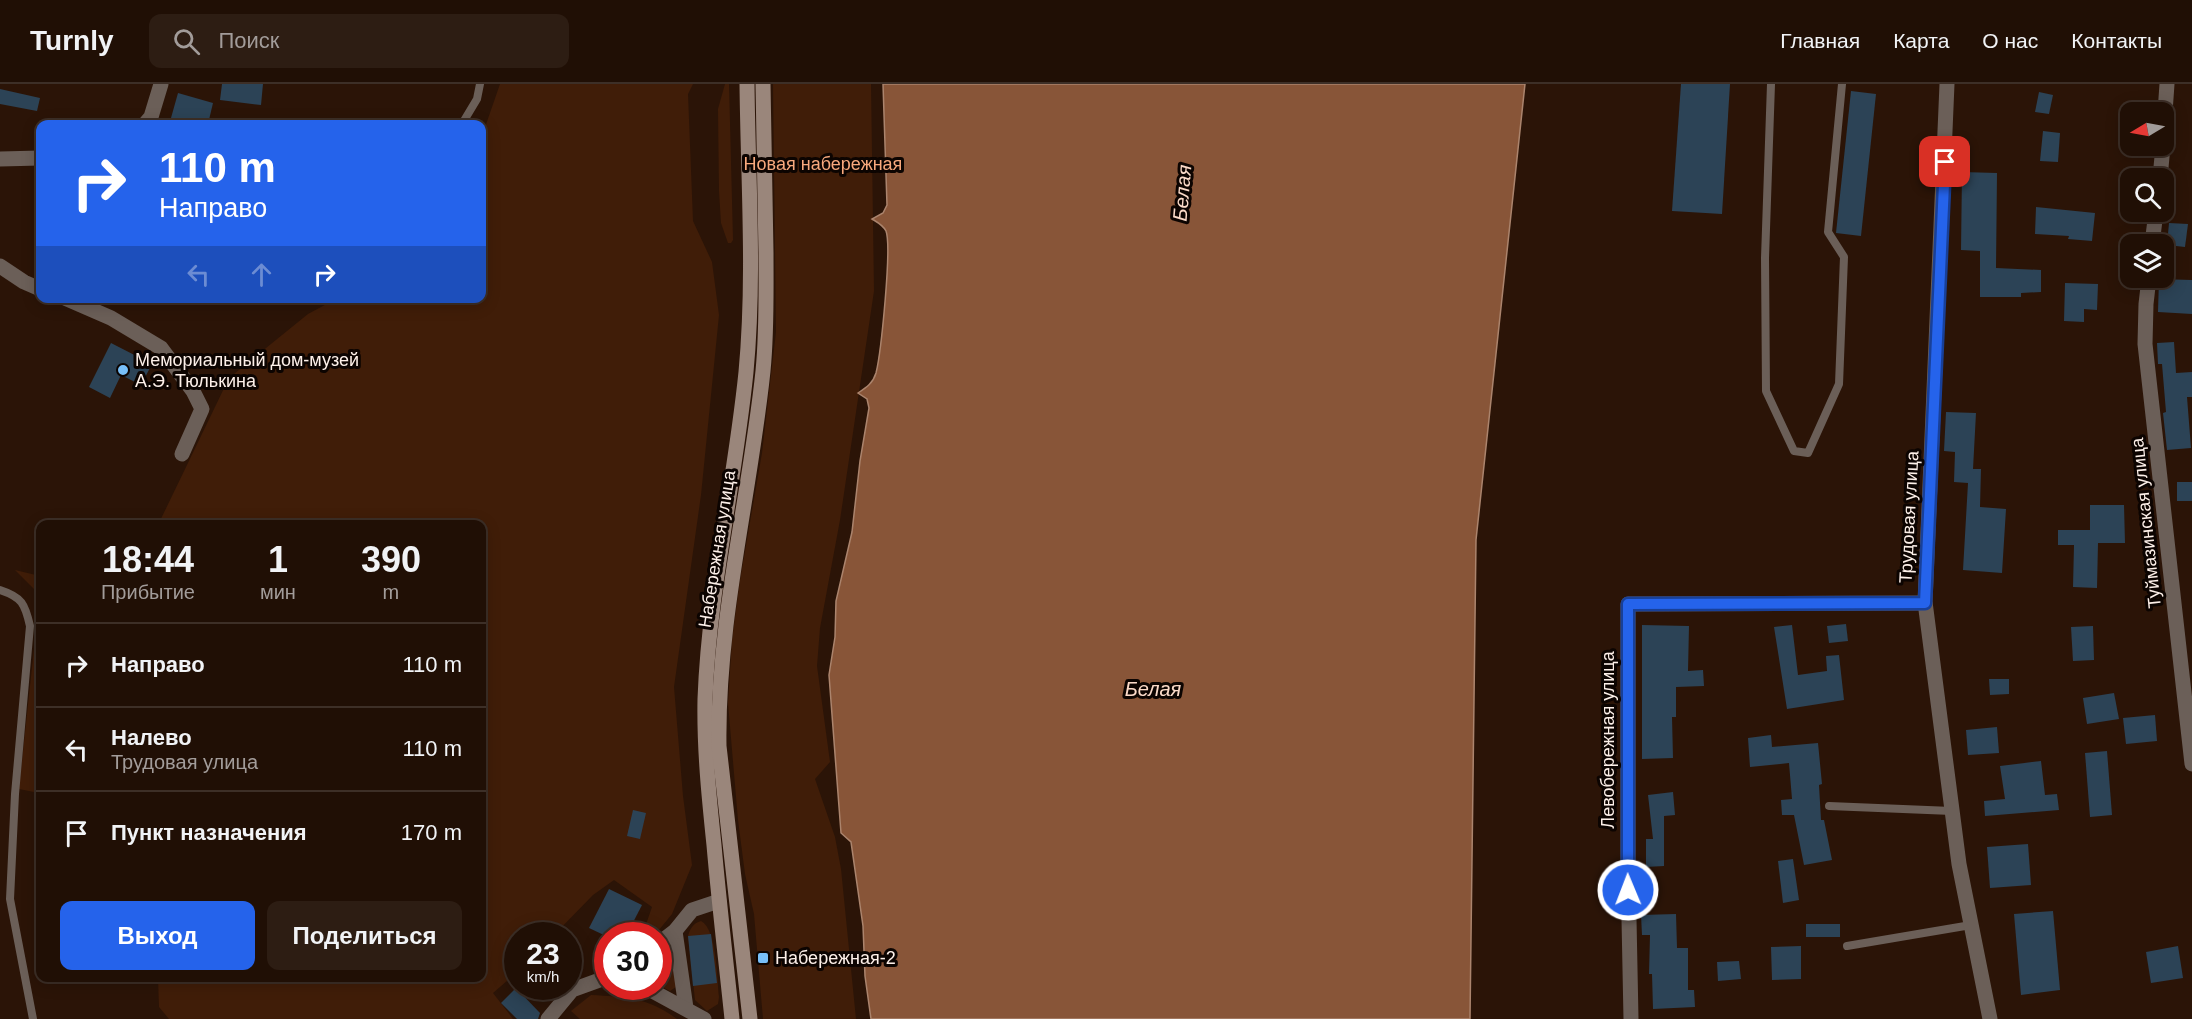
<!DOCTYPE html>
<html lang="ru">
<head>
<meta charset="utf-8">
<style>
  :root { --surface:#200f05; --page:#2d1d13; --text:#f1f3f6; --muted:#a29c9a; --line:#3d2f27; --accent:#2563eb }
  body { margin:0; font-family:Arial,sans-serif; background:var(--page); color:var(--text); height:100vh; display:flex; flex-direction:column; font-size:22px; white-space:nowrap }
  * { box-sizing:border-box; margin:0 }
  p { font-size:20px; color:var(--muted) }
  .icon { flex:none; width:33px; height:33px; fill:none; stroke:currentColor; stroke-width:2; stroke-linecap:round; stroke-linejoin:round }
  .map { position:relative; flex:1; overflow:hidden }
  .panel { position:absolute; left:36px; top:436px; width:450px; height:462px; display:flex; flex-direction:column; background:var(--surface); border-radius:12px; box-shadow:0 3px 15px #0003,0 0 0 2px var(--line) }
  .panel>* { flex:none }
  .top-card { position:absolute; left:36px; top:36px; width:450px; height:183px; border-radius:12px; box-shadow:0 3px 15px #0003,0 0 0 2px var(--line); background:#2563eb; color:#fff; overflow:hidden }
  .needle { width:39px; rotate:260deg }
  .tools { position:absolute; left:2120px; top:18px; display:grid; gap:12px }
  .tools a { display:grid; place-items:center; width:54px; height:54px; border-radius:12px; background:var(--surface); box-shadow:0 3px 15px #0003,0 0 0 2px var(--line); font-size:30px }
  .speed { position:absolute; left:504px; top:838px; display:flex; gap:12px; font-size:30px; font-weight:700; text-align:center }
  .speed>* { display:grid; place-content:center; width:78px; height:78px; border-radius:50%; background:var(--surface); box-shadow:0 3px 15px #0003,0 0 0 2px var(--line); line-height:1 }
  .speed small { font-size:15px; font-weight:400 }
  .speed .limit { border:9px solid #d22; background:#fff; color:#111 }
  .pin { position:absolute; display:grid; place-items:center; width:51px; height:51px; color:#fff; margin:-26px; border-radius:12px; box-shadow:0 3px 9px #0006 }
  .me { position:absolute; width:66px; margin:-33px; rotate:359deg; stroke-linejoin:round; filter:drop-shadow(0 0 4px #0008) }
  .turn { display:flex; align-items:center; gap:21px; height:126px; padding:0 24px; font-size:27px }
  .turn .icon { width:78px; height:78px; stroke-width:2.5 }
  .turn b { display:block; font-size:42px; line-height:51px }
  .lanes { display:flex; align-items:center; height:57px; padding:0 24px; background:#0003; justify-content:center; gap:30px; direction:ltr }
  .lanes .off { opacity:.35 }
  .eta { display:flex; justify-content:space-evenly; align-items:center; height:102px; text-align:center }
  .eta b { font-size:36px; font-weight:600; line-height:42px }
  .primary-button { display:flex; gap:12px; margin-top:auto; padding:12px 24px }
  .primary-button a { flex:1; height:69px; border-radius:12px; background:var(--accent); color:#fff; font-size:24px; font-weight:600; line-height:69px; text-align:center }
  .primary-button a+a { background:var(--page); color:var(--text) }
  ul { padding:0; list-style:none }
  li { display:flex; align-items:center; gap:18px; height:84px; padding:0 24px; border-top:2px solid var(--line) }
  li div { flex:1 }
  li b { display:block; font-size:22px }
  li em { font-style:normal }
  header { display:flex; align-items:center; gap:36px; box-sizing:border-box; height:84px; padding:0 30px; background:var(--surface); border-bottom:2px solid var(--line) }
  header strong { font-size:28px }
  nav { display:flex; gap:33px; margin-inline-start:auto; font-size:21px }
  .search { width:420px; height:54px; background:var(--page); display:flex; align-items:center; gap:15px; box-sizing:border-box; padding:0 21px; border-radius:12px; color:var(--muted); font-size:22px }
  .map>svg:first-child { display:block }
  .green { fill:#401d08 }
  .water { fill:#885538; stroke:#ab846d; stroke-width:1.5 }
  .building { fill:#2c4356 }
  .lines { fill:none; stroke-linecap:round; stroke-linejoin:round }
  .lane { stroke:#6b5f58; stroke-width:8 }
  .street { stroke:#6b5f58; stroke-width:15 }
  .secondary { stroke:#9a867b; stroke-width:15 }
  .route-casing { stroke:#184099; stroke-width:15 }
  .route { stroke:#2563eb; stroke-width:10 }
  .poi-dot { fill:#78bff8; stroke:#0c0401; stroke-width:2 }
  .labels { text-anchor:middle; stroke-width:6; stroke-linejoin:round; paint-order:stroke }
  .park-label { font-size:18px; fill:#f8a97d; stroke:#0c0401 }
  .poi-label { font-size:18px; fill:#fdf0e9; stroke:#0c0401; text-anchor:start }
  .street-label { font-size:18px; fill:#fdf0e9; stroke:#0c0401 }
  .water-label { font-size:20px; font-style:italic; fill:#fbdac8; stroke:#0c0401 }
</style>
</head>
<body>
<header>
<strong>Turnly</strong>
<div class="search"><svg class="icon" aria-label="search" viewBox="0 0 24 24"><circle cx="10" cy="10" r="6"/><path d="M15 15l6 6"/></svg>Поиск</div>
<nav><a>Главная</a><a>Карта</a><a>О нас</a><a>Контакты</a></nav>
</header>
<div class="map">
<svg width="2192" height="935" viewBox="0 0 2192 935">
  <rect width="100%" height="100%" fill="#2b1407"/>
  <!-- green -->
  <g class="green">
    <path d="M 500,0 L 693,0 L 688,10 L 693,137 L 712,178 L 719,231 L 701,411 L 674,603 L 683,712 L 692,781 L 672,830 L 654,852 L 642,852 L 652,823 L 614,796 L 593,811 L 553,852 L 518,852 L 517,888 L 493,909 L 513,935 L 169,935 L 159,923 L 158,894 L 482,894 L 482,441 L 158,441 L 229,294 L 308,230 L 336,215 L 482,214 L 482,52 Z"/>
    <path d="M 725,0 L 729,0 L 733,156 L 731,159 L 728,159 L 721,139 L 719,107 L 718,25 Z"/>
    <path d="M 773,0 L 871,0 L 874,207 L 840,436 L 820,544 L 817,582 L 830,678 L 815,695 L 835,753 L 841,785 L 856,935 L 763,935 L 754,830 L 745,790 L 738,736 L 728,619 L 732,556 L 740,496 L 762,369 L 776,248 Z"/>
    <path d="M 15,486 L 40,492 L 40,748 L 34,708 L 19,705 L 36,546 L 37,508 Z"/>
    <path d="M 701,837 C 717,845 717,896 719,913 L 718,920 L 707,927 L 695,916 L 688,852 C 690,845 693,839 701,837 Z"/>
    <path d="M 665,869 L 672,871 L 676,903 L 670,907 L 659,901 L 659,875 Z"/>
    <path d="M 591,911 C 626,913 647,913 677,935 L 580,935 L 571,927 Z"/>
  </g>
  <!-- water -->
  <path class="water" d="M 883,0 L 1525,0 L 1476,456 L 1470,935 L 871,935 L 865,892 L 863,842 L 851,758 L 841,749 L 829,591 L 835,553 L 836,517 L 852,448 L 860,377 L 869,324 L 867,315 L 858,309 C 867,303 873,299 876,289 C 881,269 892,163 886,147 C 883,141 877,138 872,135 L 883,129 L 887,121 Z"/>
  <!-- building -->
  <g class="building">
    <path d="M 222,0 L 263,0 L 261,21 L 220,16 Z"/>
    <path d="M 1681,0 L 1730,0 L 1722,130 L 1672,127 Z"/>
    <path d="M 0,5 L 40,14 L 37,27 L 0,20 Z"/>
    <path d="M 1851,7 L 1876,10 L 1861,152 L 1836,149 Z"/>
    <path d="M 2039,8 L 2053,11 L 2049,30 L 2035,28 Z"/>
    <path d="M 178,9 L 213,19 L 208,40 L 197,40 L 171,34 Z"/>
    <path d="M 2043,47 L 2060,49 L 2058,78 L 2040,77 Z"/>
    <path d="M 1962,88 L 1997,89 L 1996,184 L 2041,186 L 2041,208 L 2021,209 L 2021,213 L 1980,213 L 1980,167 L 1961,166 Z"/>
    <path d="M 2036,123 L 2095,129 L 2092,157 L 2068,155 L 2069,152 L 2035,150 Z"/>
    <path d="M 2169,139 L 2188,140 L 2185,163 L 2167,161 Z"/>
    <path d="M 2159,195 L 2192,196 L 2192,230 L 2158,228 Z"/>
    <path d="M 2065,199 L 2098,200 L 2097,226 L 2084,225 L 2084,238 L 2064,237 Z"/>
    <path d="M 2174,258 L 2176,289 L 2192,288 L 2192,313 L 2187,313 L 2191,364 L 2167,366 L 2163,329 L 2166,328 L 2162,280 L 2158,280 L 2157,259 Z"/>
    <path d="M 111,259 L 152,280 L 141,301 L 121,291 L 110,314 L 89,303 Z"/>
    <path d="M 1946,328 L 1976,329 L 1973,385 L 1981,385 L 1980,423 L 2006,425 L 2002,489 L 1963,486 L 1968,399 L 1954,398 L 1955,368 L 1944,367 Z"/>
    <rect x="2177" y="398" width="15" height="19"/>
    <path d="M 2090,421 L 2124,421 L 2125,459 L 2098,459 L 2097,504 L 2073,503 L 2074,461 L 2058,461 L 2058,446 L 2090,446 Z"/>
    <path d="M 1846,540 L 1848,557 L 1829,559 L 1827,542 Z"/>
    <path d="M 1642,541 L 1689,542 L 1688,587 L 1703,586 L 1704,602 L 1676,603 L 1676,633 L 1672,633 L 1673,674 L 1642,675 Z"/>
    <path d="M 1792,541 L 1798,591 L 1827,587 L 1826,572 L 1839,571 L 1844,616 L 1787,625 L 1774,543 Z"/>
    <path d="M 2093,542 L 2094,576 L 2073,577 L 2071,543 Z"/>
    <path d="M 1989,595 L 2009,595 L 2009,610 L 1990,611 Z"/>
    <path d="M 2114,609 L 2119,635 L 2087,640 L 2083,614 Z"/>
    <path d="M 2155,631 L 2157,657 L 2126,660 L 2123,634 Z"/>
    <path d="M 1997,643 L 1999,669 L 1968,671 L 1966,646 Z"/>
    <path d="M 1771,651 L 1772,663 L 1818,659 L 1822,700 L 1819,701 L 1821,736 L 1824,736 L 1832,776 L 1804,781 L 1794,731 L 1782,731 L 1781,716 L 1792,715 L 1789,679 L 1750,683 L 1748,654 Z"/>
    <path d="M 2107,667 L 2112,731 L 2090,733 L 2085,669 Z"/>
    <path d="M 2041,677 L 2045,711 L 2057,710 L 2059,726 L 1985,732 L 1984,717 L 2005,715 L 2000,682 Z"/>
    <path d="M 1673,708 L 1675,731 L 1664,732 L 1664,782 L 1646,783 L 1646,755 L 1653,755 L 1648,711 Z"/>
    <path d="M 633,726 L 646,729 L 640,755 L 627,752 Z"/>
    <path d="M 2028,760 L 2031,801 L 1990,804 L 1987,763 Z"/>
    <path d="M 1793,775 L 1799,816 L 1783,819 L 1778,777 Z"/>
    <path d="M 609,805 L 642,821 L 626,852 L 606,852 L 589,844 Z"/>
    <path d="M 2053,827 L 2060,906 L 2021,911 L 2014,830 Z"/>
    <path d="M 1676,830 L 1677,864 L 1688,864 L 1688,906 L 1694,906 L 1695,923 L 1653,925 L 1652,890 L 1649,890 L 1650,851 L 1642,851 L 1641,831 Z"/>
    <rect x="1806" y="840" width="34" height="13"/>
    <path d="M 711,850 L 717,899 L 693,902 L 688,852 Z"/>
    <path d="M 1801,862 L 1801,895 L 1772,896 L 1771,863 Z"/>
    <path d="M 2178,862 L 2183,894 L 2151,899 L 2146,868 Z"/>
    <path d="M 1739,877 L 1741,895 L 1718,897 L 1717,878 Z"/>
    <path d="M 516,904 L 540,929 L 538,935 L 517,935 L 501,919 Z"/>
  </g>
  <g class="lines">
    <!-- lane -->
    <g class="lane">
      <path d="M 1771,0 L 1765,174 L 1766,307 L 1794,367 L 1808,369 L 1839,300 L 1844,173 L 1828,148 L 1842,0"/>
      <path d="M 462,40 L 477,15 L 480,0"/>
      <path d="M 0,506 C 22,513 25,520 30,542 L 15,710 L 10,815 L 33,935"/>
      <path d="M 1829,722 L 1952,727"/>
      <path d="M 1847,862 L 1971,841"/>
    </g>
    <!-- street -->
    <g class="street">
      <path d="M 1947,0 L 1925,518 L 1959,780 L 1990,935"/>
      <path d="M 145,40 L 151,33 L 161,0"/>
      <path d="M 2163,57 L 2167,0"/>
      <path d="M 0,75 L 40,74"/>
      <path d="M 2160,94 L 2163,62"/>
      <path d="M 2152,160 L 2156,128"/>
      <path d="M 0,182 L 24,198 L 40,205"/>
      <path d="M 2149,194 L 2146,220 L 2145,260 L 2192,680"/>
      <path d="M 65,214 L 111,234 L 161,264 L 193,307 L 202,325 L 182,370"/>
      <path d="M 675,847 L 686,924"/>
      <path d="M 658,860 L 675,847 L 692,826 L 719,817"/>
      <path d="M 645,903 L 704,935"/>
      <path d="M 548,935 L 572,906 L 608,893"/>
      <path d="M 1631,935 L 1628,785 L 1628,520 L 1925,519"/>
    </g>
    <!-- secondary -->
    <g class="secondary">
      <path d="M 732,935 C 726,877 719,819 714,761 C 709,713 704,664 705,615 C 709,505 735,398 746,288 C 755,193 748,95 747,0"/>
      <path d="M 750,935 L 719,662 C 717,535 750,413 763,287 C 767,247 766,208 766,169 C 765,112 764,56 763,0"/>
    </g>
  </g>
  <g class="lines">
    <defs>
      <path id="route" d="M 1628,806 L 1628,520 L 1925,519 L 1945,78"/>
    </defs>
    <!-- route casing -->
    <use href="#route" class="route-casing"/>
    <!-- route -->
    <use href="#route" class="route"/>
  </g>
  <!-- markers -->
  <g class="poi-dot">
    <circle cx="123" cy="286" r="6"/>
    <rect x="757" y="868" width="12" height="12" rx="3"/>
  </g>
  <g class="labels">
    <!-- park labels -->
    <g class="park-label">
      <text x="823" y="86">Новая набережная</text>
    </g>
    <!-- poi labels -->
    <g class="poi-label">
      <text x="135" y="282">Мемориальный дом-музей<tspan x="135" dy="21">А.Э. Тюлькина</tspan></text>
      <text x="775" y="880">Набережная-2</text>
    </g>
    <!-- street labels -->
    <g class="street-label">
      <text transform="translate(1909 433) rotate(-87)" y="6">Трудовая улица</text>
      <text transform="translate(2146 439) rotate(-96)" y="6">Туймазинская улица</text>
      <text transform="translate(717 465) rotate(-81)" y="6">Набережная улица</text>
      <text transform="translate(1608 656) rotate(-90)" y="6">Левобережная улица</text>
    </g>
    <!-- water labels -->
    <g class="water-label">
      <text transform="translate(1182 109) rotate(-85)" y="7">Белая</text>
      <text x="1153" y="612">Белая</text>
    </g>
  </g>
</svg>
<div class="tools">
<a><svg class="needle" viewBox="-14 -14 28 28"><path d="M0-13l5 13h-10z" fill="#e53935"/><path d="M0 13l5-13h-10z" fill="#a29c9a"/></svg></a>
<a><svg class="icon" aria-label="search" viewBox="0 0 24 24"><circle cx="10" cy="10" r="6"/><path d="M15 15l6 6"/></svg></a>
<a><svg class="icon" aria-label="layers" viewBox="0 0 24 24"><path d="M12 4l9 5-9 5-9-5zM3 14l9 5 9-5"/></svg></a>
</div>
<div class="speed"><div>23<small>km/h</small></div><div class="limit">30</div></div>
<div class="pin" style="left:1945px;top:78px;background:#d93025"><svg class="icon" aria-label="arrive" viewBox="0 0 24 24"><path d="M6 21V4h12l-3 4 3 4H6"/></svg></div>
<svg class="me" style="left:1628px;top:806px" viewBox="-20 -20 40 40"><circle r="17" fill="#2563eb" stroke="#fff" stroke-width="3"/><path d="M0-11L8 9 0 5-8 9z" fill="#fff"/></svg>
<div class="top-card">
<div class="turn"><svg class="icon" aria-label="right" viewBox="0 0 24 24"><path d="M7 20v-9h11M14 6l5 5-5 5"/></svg><div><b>110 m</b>Направо</div></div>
<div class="lanes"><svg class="icon off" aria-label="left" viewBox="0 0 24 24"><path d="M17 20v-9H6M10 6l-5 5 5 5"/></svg><svg class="icon off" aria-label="ahead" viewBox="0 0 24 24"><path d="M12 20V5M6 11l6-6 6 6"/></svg><svg class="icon" aria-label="right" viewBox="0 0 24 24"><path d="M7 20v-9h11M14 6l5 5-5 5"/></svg></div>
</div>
<section class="panel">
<div class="eta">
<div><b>18:44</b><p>Прибытие</p></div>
<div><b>1</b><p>мин</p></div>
<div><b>390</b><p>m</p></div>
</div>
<ul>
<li><svg class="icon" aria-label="right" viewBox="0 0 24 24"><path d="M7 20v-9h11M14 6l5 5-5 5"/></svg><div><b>Направо</b></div><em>110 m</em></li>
<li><svg class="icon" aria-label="left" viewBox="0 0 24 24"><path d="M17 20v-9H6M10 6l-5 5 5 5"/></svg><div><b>Налево</b><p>Трудовая улица</p></div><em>110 m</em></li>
<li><svg class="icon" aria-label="arrive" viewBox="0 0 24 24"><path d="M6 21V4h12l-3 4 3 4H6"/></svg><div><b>Пункт назначения</b></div><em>170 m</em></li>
</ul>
<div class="primary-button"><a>Выход</a><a>Поделиться</a></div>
</section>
</div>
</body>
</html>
